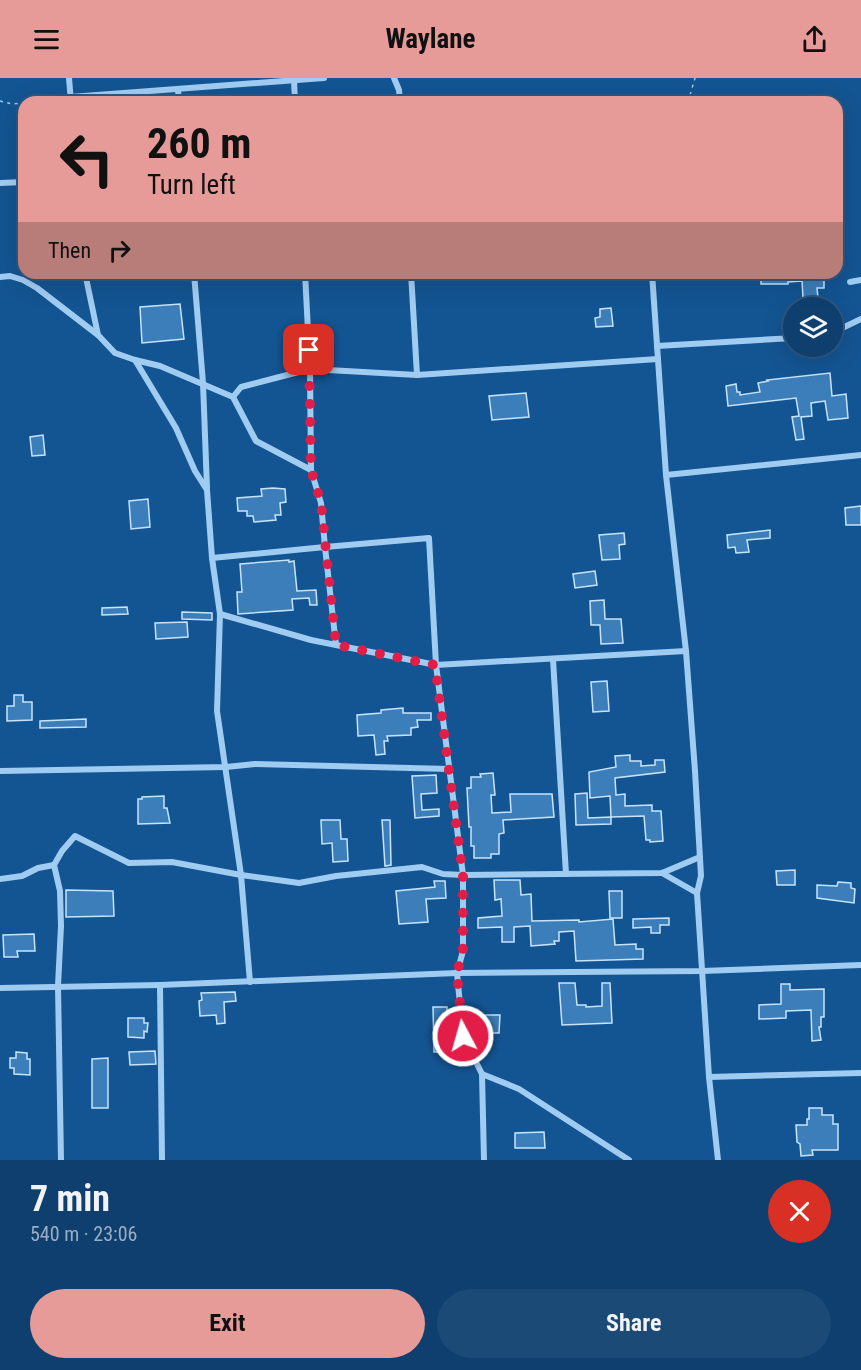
<!DOCTYPE html>
<html lang="en">
<head>
<meta charset="utf-8">
<style>
  :root { --surface:#0e3f6e; --page:#1c4a76; --text:#f1f3f6; --muted:#9bafc2; --line:#2e5881; --accent:#e69b98 }
  body { margin:0; font-family:"Roboto Condensed",sans-serif; background:var(--page); color:var(--text); height:100vh; display:flex; flex-direction:column; font-size:22px; white-space:nowrap }
  * { box-sizing:border-box; margin:0 }
  p { font-size:20px; color:var(--muted) }
  .icon { flex:none; width:33px; height:33px; fill:none; stroke:currentColor; stroke-width:2; stroke-linecap:round; stroke-linejoin:round }
  .map { position:relative; height:1082px; overflow:hidden }
  .sheet { display:flex; flex-direction:column; background:var(--surface); flex:1 }
  .sheet>* { flex:none }
  .hud { position:absolute; left:18px; top:18px; width:825px; height:183px; border-radius:18px; box-shadow:0 6px 24px #0002,0 0 0 2px var(--line); background:#e69b98; color:#111; overflow:hidden }
  .tools { position:absolute; left:783px; top:219px; display:grid; gap:12px }
  .tools a { display:grid; place-items:center; width:60px; height:60px; border-radius:50%; background:var(--surface); box-shadow:0 6px 24px #0002,0 0 0 2px var(--line); font-size:30px }
  .pin { position:absolute; display:grid; place-items:center; width:51px; height:51px; color:#fff; margin:-26px; border-radius:12px; box-shadow:0 3px 9px #0006 }
  .me { position:absolute; width:66px; margin:-33px; rotate:354deg; stroke-linejoin:round; filter:drop-shadow(0 0 4px #0008) }
  .turn { display:flex; align-items:center; gap:21px; height:126px; padding:0 30px; font-size:27px }
  .turn .icon { width:78px; height:78px; stroke-width:2.5 }
  .turn b { display:block; font-size:42px; line-height:51px }
  .then { display:flex; align-items:center; height:57px; padding:0 30px; background:#0003; gap:12px; font-size:22px }
  .round { display:grid; place-items:center; flex:none; width:63px; height:63px; border-radius:32px; background:var(--page) }
  .head { display:flex; align-items:center; justify-content:space-between; height:102px; padding:0 30px }
  h1 { font-size:36px; font-weight:700; line-height:45px }
  .cta { display:flex; gap:12px; margin-top:auto; padding:12px 30px }
  .cta a { flex:1; height:69px; border-radius:36px; background:var(--accent); color:#111; font-size:24px; font-weight:700; line-height:69px; text-align:center }
  .cta a+a { background:var(--page); color:var(--text) }
  header { display:flex; justify-content:space-between; align-items:center; height:78px; padding:0 30px; background:var(--accent); color:#111; font-size:27px; font-weight:700 }
  .map>svg:first-child { display:block }
  .building { fill:#3c7eba; stroke:#c8e4fc; stroke-width:1.5 }
  .lines { fill:none; stroke-linecap:round; stroke-linejoin:round }
  .path { stroke:#a1ccf2; stroke-width:1.5; stroke-dasharray:3 4.5; stroke-linecap:butt }
  .minor { stroke:#a1ccf2; stroke-width:6 }
  .route { stroke:#e11d48; stroke-width:10; stroke-dasharray:0 18 }
</style>
</head>
<body>
<header><svg class="icon" aria-label="menu" viewBox="0 0 24 24"><path d="M4 6h16M4 12h16M4 18h16"/></svg>Waylane<svg class="icon" aria-label="share" viewBox="0 0 24 24"><path d="M12 15V3M7 8l5-5 5 5M5 13v7h14v-7"/></svg></header>
<div class="map">
<svg width="861" height="1082" viewBox="0 0 861 1082">
  <rect width="100%" height="100%" fill="#135492"/>
  <!-- building -->
  <g class="building">
    <path d="M 814,195 L 814,201 L 824,201 L 824,210 L 817,210 L 818,220 L 803,220 L 802,203 L 788,204 L 788,206 L 761,206 L 761,196 Z"/>
    <path d="M 180,226 L 184,261 L 142,265 L 140,229 Z"/>
    <path d="M 611,230 L 613,248 L 596,249 L 595,240 L 600,239 L 600,231 Z"/>
    <path d="M 830,295 L 832,318 L 846,316 L 848,340 L 828,342 L 825,323 L 811,325 L 812,338 L 801,339 L 804,361 L 796,362 L 792,339 L 799,338 L 796,320 L 728,328 L 726,308 L 736,306 L 737,314 L 740,314 L 740,317 L 760,314 L 758,305 L 768,303 L 767,302 Z"/>
    <path d="M 526,315 L 529,339 L 492,342 L 489,318 Z"/>
    <path d="M 43,357 L 45,377 L 32,378 L 30,359 Z"/>
    <path d="M 273,410 L 285,411 L 286,424 L 280,425 L 281,437 L 275,437 L 276,442 L 254,444 L 253,438 L 247,438 L 247,433 L 238,433 L 237,420 L 262,418 L 261,411 Z"/>
    <path d="M 148,421 L 150,449 L 131,451 L 129,423 Z"/>
    <path d="M 861,428 L 861,447 L 846,447 L 845,430 Z"/>
    <path d="M 770,452 L 770,460 L 747,462 L 749,474 L 736,475 L 735,469 L 728,470 L 727,457 Z"/>
    <path d="M 624,455 L 625,466 L 619,467 L 620,481 L 602,482 L 599,457 Z"/>
    <path d="M 289,482 L 289,484 L 294,483 L 297,513 L 316,512 L 317,527 L 310,527 L 309,520 L 292,521 L 293,532 L 238,536 L 237,514 L 242,514 L 240,486 Z"/>
    <path d="M 595,493 L 597,507 L 575,510 L 573,496 Z"/>
    <path d="M 604,522 L 605,541 L 621,541 L 623,565 L 601,566 L 600,547 L 591,547 L 590,523 Z"/>
    <path d="M 127,529 L 128,536 L 102,537 L 102,530 Z"/>
    <path d="M 182,534 L 212,535 L 212,542 L 182,541 Z"/>
    <path d="M 187,544 L 188,559 L 156,561 L 155,545 Z"/>
    <path d="M 607,603 L 609,633 L 593,634 L 591,604 Z"/>
    <path d="M 14,617 L 23,617 L 23,624 L 32,624 L 32,642 L 7,643 L 7,628 L 14,628 Z"/>
    <path d="M 403,630 L 403,635 L 431,635 L 431,642 L 417,642 L 418,649 L 411,650 L 411,657 L 387,658 L 388,663 L 384,663 L 385,676 L 376,677 L 374,657 L 358,658 L 357,637 L 381,635 L 381,632 Z"/>
    <path d="M 86,641 L 86,649 L 40,650 L 40,643 Z"/>
    <path d="M 630,677 L 630,683 L 641,683 L 641,688 L 655,687 L 655,682 L 664,682 L 665,694 L 615,700 L 616,717 L 625,716 L 625,728 L 652,727 L 652,733 L 661,733 L 663,763 L 650,764 L 650,762 L 646,762 L 644,738 L 611,739 L 610,718 L 590,720 L 589,694 L 616,689 L 615,678 Z"/>
    <path d="M 493,695 L 495,717 L 491,717 L 492,735 L 511,734 L 510,716 L 552,716 L 554,739 L 503,742 L 504,755 L 499,756 L 499,776 L 491,776 L 491,780 L 474,780 L 474,768 L 471,768 L 471,749 L 469,749 L 467,710 L 471,710 L 471,699 L 481,699 L 480,696 Z"/>
    <path d="M 436,697 L 437,715 L 421,716 L 422,732 L 439,731 L 439,738 L 415,740 L 412,698 Z"/>
    <path d="M 587,715 L 588,740 L 611,739 L 611,746 L 576,747 L 575,716 Z"/>
    <path d="M 164,718 L 164,730 L 167,730 L 170,745 L 138,746 L 138,721 L 142,721 L 142,719 Z"/>
    <path d="M 321,742 L 340,742 L 341,761 L 347,761 L 348,783 L 333,784 L 332,765 L 322,766 Z"/>
    <path d="M 382,742 L 390,742 L 391,787 L 385,788 Z"/>
    <path d="M 795,792 L 795,807 L 777,807 L 776,793 Z"/>
    <path d="M 494,802 L 520,802 L 521,817 L 531,816 L 532,843 L 579,842 L 579,844 L 613,841 L 615,867 L 636,866 L 636,871 L 643,871 L 643,881 L 576,883 L 574,853 L 559,854 L 559,863 L 554,863 L 555,866 L 531,868 L 530,848 L 514,849 L 514,864 L 502,864 L 502,849 L 478,850 L 478,840 L 502,838 L 501,821 L 495,822 Z"/>
    <path d="M 434,803 L 445,803 L 446,820 L 426,821 L 428,844 L 399,846 L 396,813 L 435,809 Z"/>
    <path d="M 838,804 L 851,805 L 851,810 L 855,811 L 854,825 L 817,820 L 817,807 L 837,808 Z"/>
    <path d="M 66,812 L 113,813 L 114,838 L 66,839 Z"/>
    <path d="M 609,813 L 622,813 L 622,840 L 610,840 Z"/>
    <path d="M 669,840 L 669,847 L 660,847 L 660,855 L 651,855 L 651,849 L 633,850 L 633,841 Z"/>
    <path d="M 34,856 L 35,873 L 17,873 L 18,879 L 4,879 L 3,857 Z"/>
    <path d="M 559,905 L 575,905 L 577,927 L 586,927 L 586,929 L 602,928 L 602,905 L 610,905 L 612,945 L 562,947 Z"/>
    <path d="M 781,906 L 790,906 L 790,912 L 824,911 L 824,939 L 821,939 L 821,949 L 819,949 L 821,962 L 812,963 L 811,932 L 786,933 L 786,940 L 759,941 L 759,927 L 781,926 Z"/>
    <path d="M 235,914 L 236,923 L 224,924 L 225,945 L 217,946 L 216,937 L 200,938 L 199,923 L 202,922 L 201,915 Z"/>
    <path d="M 433,929 L 447,929 L 447,948 L 457,948 L 457,963 L 443,963 L 442,974 L 434,974 Z"/>
    <path d="M 485,937 L 500,937 L 499,955 L 485,955 Z"/>
    <path d="M 128,940 L 144,940 L 144,945 L 148,945 L 147,954 L 144,953 L 144,960 L 128,959 Z"/>
    <path d="M 155,973 L 156,986 L 130,987 L 129,974 Z"/>
    <path d="M 16,974 L 27,975 L 27,981 L 30,981 L 30,997 L 14,996 L 14,990 L 10,990 L 10,980 L 16,980 Z"/>
    <path d="M 108,980 L 108,1030 L 92,1030 L 92,981 Z"/>
    <path d="M 809,1030 L 822,1030 L 822,1037 L 833,1037 L 833,1046 L 838,1046 L 838,1072 L 812,1072 L 813,1077 L 801,1078 L 800,1066 L 797,1064 L 796,1047 L 807,1047 L 807,1041 L 809,1041 Z"/>
    <path d="M 544,1054 L 545,1070 L 515,1070 L 515,1055 Z"/>
  </g>
  <g class="lines">
    <!-- path -->
    <g class="path">
      <path d="M 0,23 L 12,26 L 24,25"/>
      <path d="M 29,24 L 63,20"/>
      <path d="M 688,24 L 695,0"/>
    </g>
    <!-- minor -->
    <g class="minor">
      <path d="M 69,0 L 71,24"/>
      <path d="M 394,0 L 399,12 L 400,24"/>
      <path d="M 294,2 L 295,24"/>
      <path d="M 178,12 L 179,24"/>
      <path d="M 70,19 L 324,0"/>
      <path d="M 0,105 L 24,104"/>
      <path d="M 85,195 L 98,257"/>
      <path d="M 194,195 L 203,305 L 207,410"/>
      <path d="M 305,195 L 310,291 L 311,392"/>
      <path d="M 411,195 L 417,297"/>
      <path d="M 652,195 L 666,397 L 686,573 L 695,693 L 701,798 L 697,815 L 709,999 L 718,1082"/>
      <path d="M 0,199 L 10,198 L 23,202 L 37,210 L 98,257 L 115,275 L 135,282 L 160,288 L 233,319 L 256,363 L 311,392 L 321,425 L 325,469 L 429,460 L 436,587 L 463,797 L 463,873 L 457,895 L 463,958 L 482,996 L 484,1082"/>
      <path d="M 850,204 L 861,202"/>
      <path d="M 832,255 L 861,241"/>
      <path d="M 657,268 L 794,260"/>
      <path d="M 135,282 L 176,350 L 195,393 L 207,412 L 212,480 L 220,536 L 217,633 L 241,797 L 250,904"/>
      <path d="M 233,319 L 241,309 L 310,291 L 417,297 L 658,281"/>
      <path d="M 666,397 L 861,377"/>
      <path d="M 212,480 L 325,469 L 336,567"/>
      <path d="M 220,536 L 311,562 L 436,587 L 686,573"/>
      <path d="M 553,581 L 566,796"/>
      <path d="M 0,693 L 226,689 L 255,686 L 449,691"/>
      <path d="M 662,795 L 697,815"/>
      <path d="M 0,801 L 22,798 L 38,790 L 54,787"/>
      <path d="M 160,907 L 162,1082"/>
      <path d="M 0,910 L 160,907 L 457,895 L 702,893 L 861,887"/>
      <path d="M 482,996 L 519,1011 L 629,1082"/>
      <path d="M 709,999 L 861,995"/>
      <path d="M 61,1082 L 58,908 L 61,848 L 60,813 L 54,787 L 62,773 L 75,758 L 129,785 L 172,784 L 241,797 L 299,805 L 336,798 L 422,789 L 443,796 L 463,797 L 662,795 L 700,779"/>
    </g>
  </g>
  <g class="lines">
    <!-- route -->
    <path class="route" d="M 309,272 L 311,392 L 321,425 L 336,567 L 435,587 L 463,797 L 463,873 L 457,895 L 463,958"/>
  </g>
</svg>
<div class="tools">
<a><svg class="icon" aria-label="layers" viewBox="0 0 24 24"><path d="M12 4l9 5-9 5-9-5zM3 14l9 5 9-5"/></svg></a>
</div>
<div class="pin" style="left:309px;top:272px;background:#d93025"><svg class="icon" aria-label="arrive" viewBox="0 0 24 24"><path d="M6 21V4h12l-3 4 3 4H6"/></svg></div>
<svg class="me" style="left:463px;top:958px" viewBox="-20 -20 40 40"><circle r="17" fill="#e11d48" stroke="#fff" stroke-width="3"/><path d="M0-11L8 9 0 5-8 9z" fill="#fff"/></svg>
<div class="hud">
<div class="turn"><svg class="icon" aria-label="left" viewBox="0 0 24 24"><path d="M17 20v-9H6M10 6l-5 5 5 5"/></svg><div><b>260 m</b>Turn left</div></div>
<div class="then">Then<svg class="icon" aria-label="right" viewBox="0 0 24 24"><path d="M7 20v-9h11M14 6l5 5-5 5"/></svg></div>
</div>
</div>
<section class="sheet">
<div class="head"><div><h1>7 min</h1><p>540 m · 23:06</p></div><a class="round" style="background:#d93025;color:#fff"><svg class="icon" aria-label="close" viewBox="0 0 24 24"><path d="M6 6l12 12M18 6L6 18"/></svg></a></div>
<div class="cta"><a>Exit</a><a>Share</a></div>
</section>
</body>
</html>
